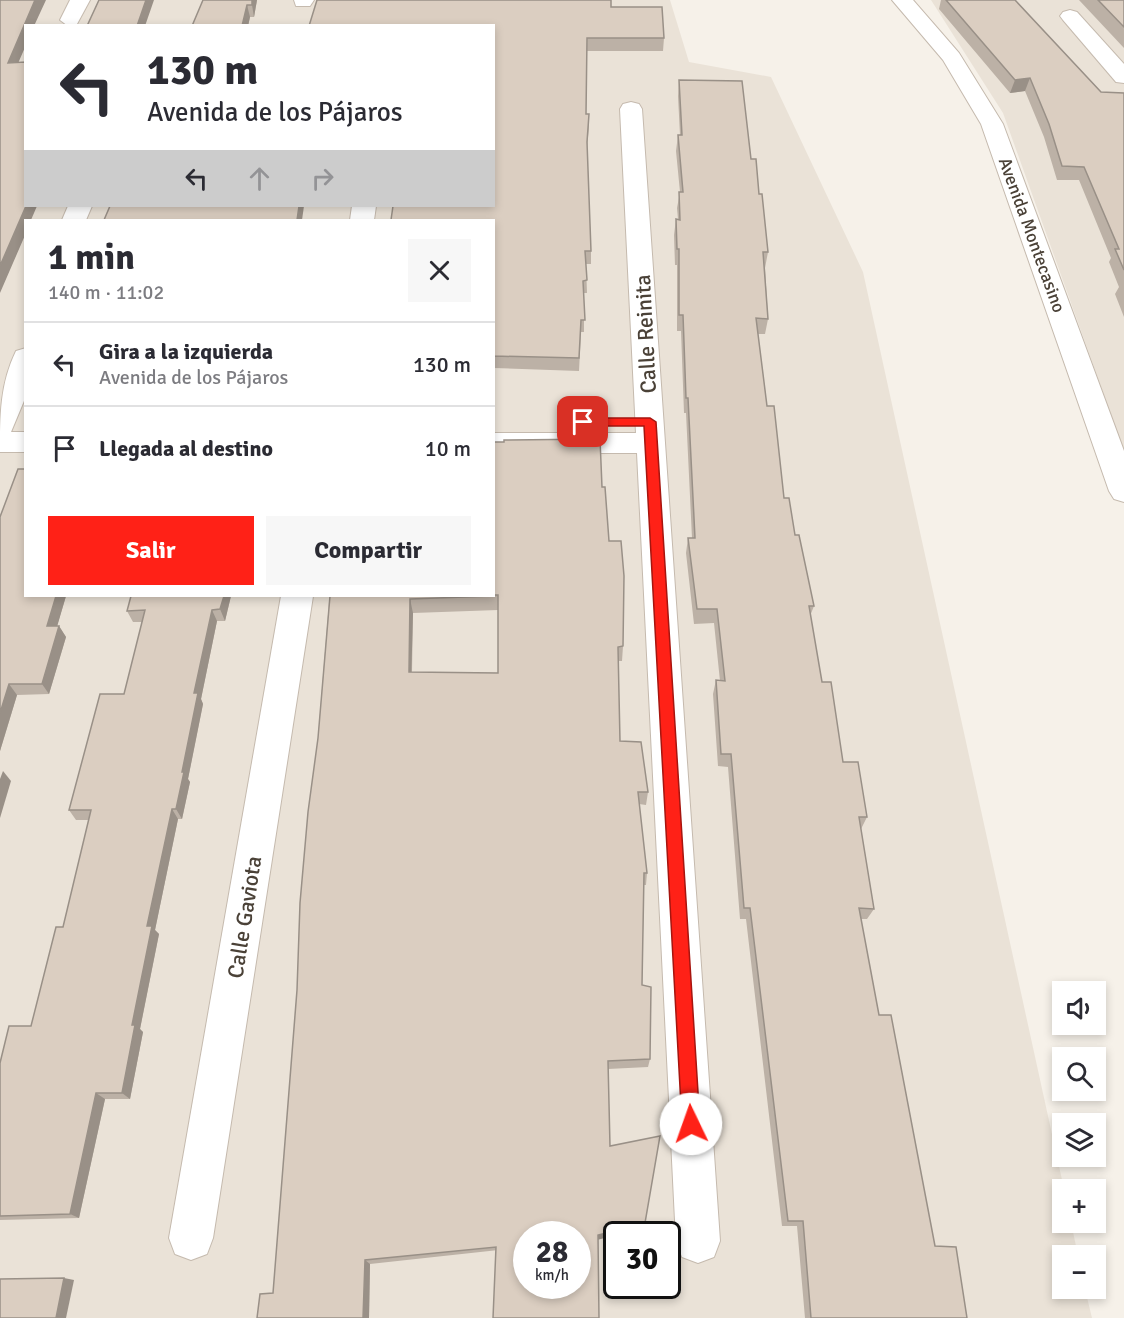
<!DOCTYPE html>
<html lang="es">
<head>
<meta charset="utf-8">
<style>
  :root { --surface:#fff; --page:#f7f7f7; --text:#2b2b33; --muted:#7c7c81; --line:#e1e1e2; --accent:#ff2117 }
  body { margin:0; font-family:Signika,sans-serif; background:var(--page); color:var(--text); height:100vh; display:flex; flex-direction:column; font-size:22px; white-space:nowrap }
  * { box-sizing:border-box; margin:0 }
  p { font-size:20px; color:var(--muted) }
  .icon { flex:none; width:33px; height:33px; fill:none; stroke:currentColor; stroke-width:2; stroke-linecap:round; stroke-linejoin:round }
  .map { position:relative; flex:1; overflow:hidden }
  .sheet { position:absolute; left:24px; top:219px; width:471px; height:378px; display:flex; flex-direction:column; background:var(--surface); border-radius:0px; box-shadow:0 3px 9px #0003 }
  .sheet>* { flex:none }
  .hud { position:absolute; left:24px; top:24px; width:471px; height:183px; border-radius:0px; box-shadow:0 3px 9px #0003; background:#fff; color:var(--text); overflow:hidden }
  .controls { position:absolute; left:1052px; top:981px; display:grid; gap:12px }
  .controls a { display:grid; place-items:center; width:54px; height:54px; border-radius:0px; background:var(--surface); box-shadow:0 3px 9px #0003; font-size:30px }
  .speed { position:absolute; left:513px; top:1221px; display:flex; gap:12px; font-size:30px; font-weight:700; text-align:center }
  .speed>* { display:grid; place-content:center; width:78px; height:78px; border-radius:50%; background:var(--surface); box-shadow:0 3px 9px #0003; line-height:1 }
  .speed small { font-size:15px; font-weight:400 }
  .speed .limit { border:3px solid #111; border-radius:9px; background:#fff; color:#111 }
  .pin { position:absolute; display:grid; place-items:center; width:51px; height:51px; color:#fff; margin:-26px; border-radius:12px; box-shadow:0 3px 9px #0006 }
  .me { position:absolute; width:66px; margin:-33px; rotate:357deg; stroke-linejoin:round; filter:drop-shadow(0 0 4px #0008) }
  .turn { display:flex; align-items:center; gap:21px; height:126px; padding:0 24px; font-size:27px }
  .turn .icon { width:78px; height:78px; stroke-width:2.5 }
  .turn b { display:block; font-size:42px; line-height:51px }
  .lanes { display:flex; align-items:center; height:57px; padding:0 24px; background:#0003; justify-content:center; gap:30px; direction:ltr }
  .lanes .off { opacity:.35 }
  .round { display:grid; place-items:center; flex:none; width:63px; height:63px; border-radius:0px; background:var(--page) }
  .overview { display:flex; align-items:center; justify-content:space-between; height:102px; padding:0 24px }
  h1 { font-size:36px; font-weight:700; line-height:45px }
  .cta { display:flex; gap:12px; margin-top:auto; padding:12px 24px }
  .cta a { flex:1; height:69px; border-radius:0px; background:var(--accent); color:#fff; font-size:24px; font-weight:700; line-height:69px; text-align:center }
  .cta a+a { background:var(--page); color:var(--text) }
  ul { padding:0; list-style:none }
  li { display:flex; align-items:center; gap:18px; height:84px; padding:0 24px; border-top:2px solid var(--line) }
  li div { flex:1 }
  li b { display:block; font-size:22px }
  li em { font-style:normal }
  .map>svg:first-child { display:block }
  .residential { fill:#eae2d7; fill-rule:evenodd }
  .lines { fill:none; stroke-linecap:round; stroke-linejoin:round }
  .minor-casing { stroke:#c5baae; stroke-width:2 }
  .minor { fill:#fff; fill-rule:evenodd }
  .wall { fill:#bcb1a6; fill-rule:evenodd }
  .shaded-wall { fill:#999087 }
  .building { fill:#dbcec1; stroke:#999087; stroke-width:1.5; fill-rule:evenodd }
  .route { fill:#ff2117; stroke:#a6150f; stroke-width:1.5 }
  .labels { text-anchor:middle; stroke-width:4.5; stroke-linejoin:round; paint-order:stroke }
  .far-street-label { font-size:18px; fill:#4a4137; stroke:#fff }
  .street-label { font-size:22px; fill:#4a4137; stroke:#fff }
</style>
</head>
<body>
<div class="map">
<svg width="1124" height="1318" viewBox="0 0 1124 1318">
  <rect width="100%" height="100%" fill="#f6f1e9"/>
  <!-- residential -->
  <g class="residential">
    <path d="M 0,0 L 670,0 L 689,62 L 771,77 L 863,272 L 1064,1189 L 1062,1222 L 1071,1223 L 1078,1255 L 1062,1256 L 1062,1288 L 1085,1289 L 1092,1318 L 0,1318 ZM 26,26 L 494,26 L 494,206 L 26,206 ZM 26,220 L 494,220 L 494,596 L 26,596 ZM 526,1234 L 578,1234 L 578,1286 L 526,1286 ZM 616,1234 L 668,1234 L 668,1286 L 616,1286 Z"/>
    <path d="M 931,0 L 1124,0 L 1124,451 L 1003,113 Z"/>
  </g>
  <g class="lines">
    <defs>
      <g id="minor">
        <path d="M 70,0 L 90,0 L 77,24 L 68,26 L 60,20 Z"/>
        <path d="M 294,0 L 314,0 L 310,6 L 296,6 Z"/>
        <path d="M 892,0 L 913,0 L 959,53 L 1003,124 L 1124,451 L 1124,502 L 1114,499 L 1109,491 L 981,124 L 943,60 Z"/>
        <path d="M 1070,10 L 1077,12 L 1124,64 L 1124,83 L 1116,82 L 1063,20 L 1060,16 L 1063,12 Z"/>
        <path d="M 631,102 L 639,104 L 642,109 L 720,1241 L 714,1257 L 698,1263 L 682,1257 L 676,1241 L 637,453 L 494,453 L 494,433 L 636,433 L 620,109 L 623,104 Z"/>
        <path d="M 68,206 L 92,206 L 86,220 L 62,220 Z"/>
        <path d="M 352,206 L 376,206 L 374,220 L 350,220 Z"/>
        <path d="M 26,348 L 26,396 L 11,432 L 26,432 L 26,452 L 0,452 C 0,415 0,384 16,351 Z"/>
        <path d="M 281,596 L 313,596 L 213,1238 L 207,1254 L 191,1260 L 175,1254 L 169,1238 Z"/>
      </g>
    </defs>
    <!-- minor casing -->
    <use href="#minor" class="minor-casing"/>
    <!-- minor -->
    <use href="#minor" class="minor"/>
  </g>
  <!-- wall -->
  <g class="wall">
    <path d="M 203,0 L 257,0 L 254,17 L 250,17 L 248,26 L 192,26 Z"/>
    <path d="M 941,0 L 1015,0 L 1101,92 L 1124,93 L 1124,317 L 1115,294 L 1119,287 L 1109,262 L 1111,258 L 1079,180 L 1057,180 L 1044,137 L 1025,91 L 1010,93 L 939,9 Z"/>
    <path d="M 1079,0 L 1124,0 L 1124,48 Z"/>
    <path d="M 611,7 L 664,38 L 663,51 L 587,51 L 586,114 L 589,126 L 587,148 L 591,251 L 591,264 L 586,264 L 587,293 L 584,293 L 584,332 L 581,332 L 579,371 L 494,368 L 494,26 Z"/>
    <path d="M 679,80 L 751,159 L 759,194 L 768,252 L 765,268 L 768,319 L 765,334 L 758,334 L 767,406 L 784,498 L 795,535 L 814,606 L 810,616 L 822,682 L 843,762 L 867,817 L 861,829 L 874,909 L 867,919 L 861,919 L 879,1015 L 935,1246 L 967,1318 L 805,1318 L 797,1226 L 782,1226 L 746,919 L 740,919 L 728,767 L 718,766 L 713,694 L 716,680 L 720,681 L 714,623 L 694,624 L 686,553 L 688,538 L 692,538 L 686,413 L 684,413 L 681,331 L 677,331 L 677,265 L 675,265 L 674,235 L 676,219 L 678,219 L 677,208 L 680,192 L 676,151 L 678,135 L 680,135 L 678,96 Z"/>
    <path d="M 602,487 L 623,646 L 622,661 L 618,661 L 620,741 L 648,792 L 646,805 L 639,804 L 647,873 L 646,885 L 644,885 L 642,985 L 650,1059 L 648,1067 L 608,1069 L 610,1146 L 645,1223 L 643,1228 L 598,1239 L 370,1264 L 369,1318 L 257,1318 L 273,1293 L 329,602 ZM 498,610 L 498,673 L 412,672 L 413,613 Z"/>
    <path d="M 0,517 L 26,596 L 66,596 L 57,626 L 59,626 L 66,637 L 49,694 L 17,695 L 0,751 Z"/>
    <path d="M 231,596 L 225,621 L 217,621 L 201,699 L 203,704 L 188,779 L 190,782 L 182,819 L 178,819 L 155,930 L 159,934 L 140,1029 L 143,1032 L 130,1099 L 105,1099 L 79,1218 L 0,1220 L 0,1063 L 31,1026 L 63,927 L 89,820 L 76,820 L 69,810 L 124,694 L 142,622 L 133,622 L 127,611 Z"/>
  </g>
  <!-- shaded-wall -->
  <g class="shaded-wall">
    <path d="M 35,0 L 46,0 L 34,26 L 26,26 L 26,45 L 13,75 L 8,63 Z"/>
    <path d="M 146,0 L 154,0 L 145,26 L 137,26 Z"/>
    <path d="M 252,0 L 257,0 L 254,17 L 252,5 Z"/>
    <path d="M 247,5 L 250,17 L 248,26 L 242,26 Z"/>
    <path d="M 1030,78 L 1025,91 L 1010,93 L 1015,80 Z"/>
    <path d="M 26,206 L 37,206 L 31,220 L 26,220 L 26,233 L 0,293 L 0,266 Z"/>
    <path d="M 299,206 L 304,206 L 302,220 L 297,220 Z"/>
    <path d="M 56,596 L 66,596 L 54,637 L 47,626 Z"/>
    <path d="M 224,596 L 231,596 L 225,621 L 220,609 Z"/>
    <path d="M 410,599 L 413,613 L 411,685 L 409,672 Z"/>
    <path d="M 212,610 L 217,621 L 201,699 L 203,704 L 188,779 L 190,782 L 182,819 L 176,809 L 194,693 Z"/>
    <path d="M 59,626 L 66,637 L 49,694 L 42,684 Z"/>
    <path d="M 9,684 L 17,695 L 0,751 L 0,713 Z"/>
    <path d="M 3,771 L 11,781 L 0,818 L 0,779 Z"/>
    <path d="M 172,809 L 178,819 L 155,930 L 159,934 L 140,1029 L 143,1032 L 130,1099 L 122,1093 L 147,926 Z"/>
    <path d="M 96,1093 L 105,1099 L 79,1218 L 70,1214 Z"/>
    <path d="M 645,1223 L 643,1228 L 597,1240 L 598,1235 Z"/>
    <path d="M 365,1260 L 370,1264 L 369,1318 L 363,1318 Z"/>
    <path d="M 64,1278 L 74,1280 L 66,1318 L 56,1318 Z"/>
  </g>
  <!-- building -->
  <g class="building">
    <path d="M 0,0 L 35,0 L 8,63 L 26,62 L 26,206 L 0,266 Z"/>
    <path d="M 99,0 L 146,0 L 137,26 L 87,26 Z"/>
    <path d="M 203,0 L 252,0 L 252,5 L 247,5 L 242,26 L 192,26 Z"/>
    <path d="M 317,0 L 611,0 L 611,7 L 662,7 L 664,38 L 587,38 L 586,114 L 589,114 L 587,142 L 591,251 L 585,251 L 587,280 L 583,281 L 585,320 L 581,320 L 579,358 L 494,356 L 494,220 L 391,220 L 393,206 L 494,206 L 494,26 L 309,26 Z"/>
    <path d="M 946,0 L 1015,0 L 1101,92 L 1124,93 L 1124,270 L 1115,249 L 1119,249 L 1084,167 L 1062,166 L 1049,124 L 1030,78 L 1015,80 Z"/>
    <path d="M 1098,0 L 1124,0 L 1124,27 Z"/>
    <path d="M 679,80 L 742,81 L 751,159 L 756,159 L 759,194 L 762,194 L 768,252 L 763,252 L 768,319 L 756,318 L 767,406 L 774,406 L 784,498 L 789,498 L 795,535 L 799,535 L 814,606 L 809,606 L 822,682 L 831,682 L 843,762 L 858,762 L 867,817 L 859,817 L 874,909 L 859,908 L 879,1015 L 891,1015 L 935,1246 L 956,1247 L 967,1318 L 811,1318 L 803,1221 L 788,1221 L 750,908 L 744,908 L 731,754 L 721,754 L 716,680 L 725,681 L 717,609 L 697,609 L 688,538 L 695,538 L 688,398 L 686,398 L 683,315 L 679,315 L 679,249 L 677,249 L 676,219 L 680,220 L 679,192 L 683,192 L 678,135 L 682,135 Z"/>
    <path d="M 110,206 L 299,206 L 297,220 L 104,220 Z"/>
    <path d="M 600,439 L 602,487 L 605,487 L 609,541 L 621,541 L 624,576 L 623,646 L 618,647 L 620,741 L 641,742 L 648,792 L 638,792 L 647,873 L 644,873 L 642,985 L 651,987 L 650,1059 L 608,1061 L 610,1146 L 660,1136 L 645,1223 L 598,1235 L 599,1318 L 493,1318 L 496,1247 L 365,1260 L 363,1318 L 257,1318 L 260,1294 L 273,1293 L 297,990 L 300,903 L 308,812 L 318,738 L 330,596 L 492,596 L 410,599 L 409,672 L 498,673 L 498,595 L 494,595 L 494,442 L 504,442 L 504,440 ZM 526,1234 L 578,1234 L 578,1286 L 526,1286 Z"/>
    <path d="M 18,469 L 26,469 L 26,596 L 56,596 L 47,626 L 59,626 L 42,684 L 9,684 L 0,713 L 0,517 Z"/>
    <path d="M 131,596 L 224,596 L 220,609 L 212,610 L 194,693 L 198,693 L 182,772 L 184,772 L 176,809 L 172,809 L 147,926 L 152,926 L 132,1025 L 135,1025 L 122,1093 L 96,1093 L 70,1214 L 0,1216 L 0,1063 L 9,1026 L 31,1026 L 56,927 L 63,927 L 91,810 L 69,810 L 100,694 L 124,694 L 145,610 L 127,611 Z"/>
    <path d="M 64,1278 L 56,1318 L 0,1318 L 0,1279 Z"/>
  </g>
  <!-- route -->
  <path class="route" d="M 583,418 L 650,418 L 656,422 L 700,1124 L 697,1130 L 691,1133 L 685,1130 L 682,1124 L 644,426 L 583,426 L 577,422 Z"/>
  <g class="labels">
    <!-- far-street labels -->
    <g class="far-street-label">
      <text transform="translate(1032 235) rotate(70)" y="6">Avenida Montecasino</text>
    </g>
    <!-- street labels -->
    <g class="street-label">
      <text transform="translate(645 334) rotate(-93)" y="8">Calle Reinita</text>
      <text transform="translate(244 917) rotate(-81)" y="8">Calle Gaviota</text>
    </g>
  </g>
</svg>
<div class="controls">
<a><svg class="icon" aria-label="sound" viewBox="0 0 24 24"><path d="M4 9h4l5-4v14l-5-4H4zM17 9q2 3 0 6"/></svg></a>
<a><svg class="icon" aria-label="search" viewBox="0 0 24 24"><circle cx="10" cy="10" r="6"/><path d="M15 15l6 6"/></svg></a>
<a><svg class="icon" aria-label="layers" viewBox="0 0 24 24"><path d="M12 4l9 5-9 5-9-5zM3 14l9 5 9-5"/></svg></a>
<a>+</a>
<a>−</a>
</div>
<div class="speed"><div>28<small>km/h</small></div><div class="limit">30</div></div>
<div class="pin" style="left:583px;top:422px;background:#d93025"><svg class="icon" aria-label="arrive" viewBox="0 0 24 24"><path d="M6 21V4h12l-3 4 3 4H6"/></svg></div>
<svg class="me" style="left:691px;top:1124px" viewBox="-20 -20 40 40"><circle r="19" fill="#fff"/><path d="M0-13L10 11 0 6-10 11z" fill="#ff2117"/></svg>
<div class="hud">
<div class="turn"><svg class="icon" aria-label="left" viewBox="0 0 24 24"><path d="M17 20v-9H6M10 6l-5 5 5 5"/></svg><div><b>130 m</b>Avenida de los Pájaros</div></div>
<div class="lanes"><svg class="icon" aria-label="left" viewBox="0 0 24 24"><path d="M17 20v-9H6M10 6l-5 5 5 5"/></svg><svg class="icon off" aria-label="ahead" viewBox="0 0 24 24"><path d="M12 20V5M6 11l6-6 6 6"/></svg><svg class="icon off" aria-label="right" viewBox="0 0 24 24"><path d="M7 20v-9h11M14 6l5 5-5 5"/></svg></div>
</div>
<section class="sheet">
<div class="overview"><div><h1>1 min</h1><p>140 m · 11:02</p></div><a class="round"><svg class="icon" aria-label="close" viewBox="0 0 24 24"><path d="M6 6l12 12M18 6L6 18"/></svg></a></div>
<ul>
<li><svg class="icon" aria-label="left" viewBox="0 0 24 24"><path d="M17 20v-9H6M10 6l-5 5 5 5"/></svg><div><b>Gira a la izquierda</b><p>Avenida de los Pájaros</p></div><em>130 m</em></li>
<li><svg class="icon" aria-label="arrive" viewBox="0 0 24 24"><path d="M6 21V4h12l-3 4 3 4H6"/></svg><div><b>Llegada al destino</b></div><em>10 m</em></li>
</ul>
<div class="cta"><a>Salir</a><a>Compartir</a></div>
</section>
</div>
</body>
</html>
